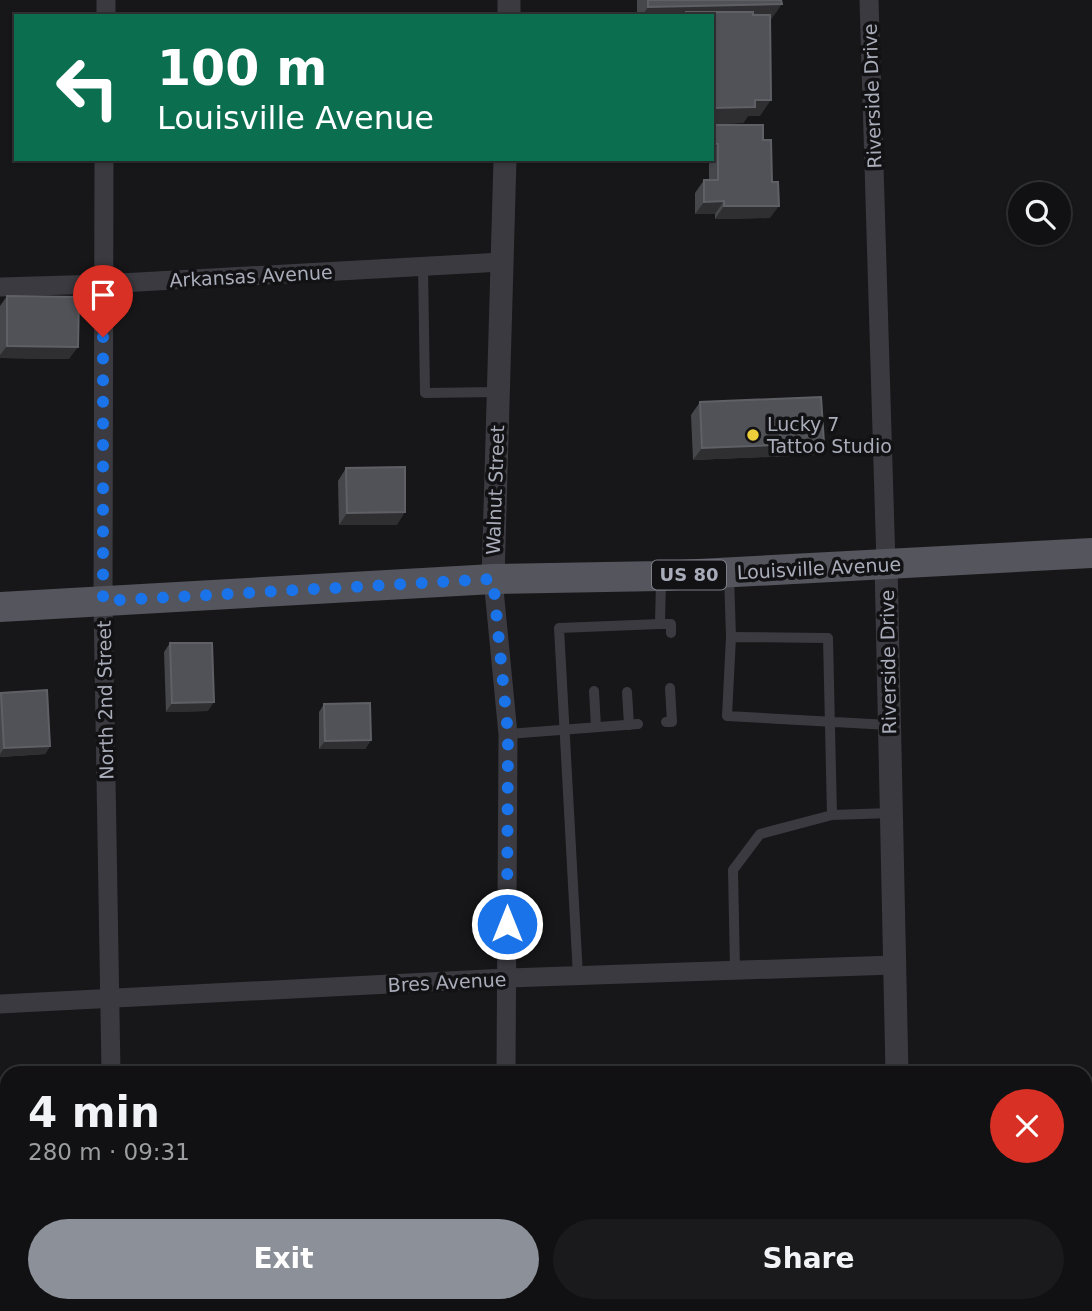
<!DOCTYPE html>
<html lang="en">
<head>
<meta charset="utf-8">
<style>
  :root { --surface:#111113; --page:#1a1a1c; --text:#f1f3f6; --muted:#9c9da0; --line:#303133; --accent:#8c9099 }
  body { margin:0; font-family:"DejaVu Sans",sans-serif; background:var(--page); color:var(--text); height:100vh; display:flex; flex-direction:column; font-size:26px; white-space:nowrap }
  * { box-sizing:border-box; margin:0 }
  p { font-size:23px; color:var(--muted) }
  .icon { flex:none; width:38px; height:38px; fill:none; stroke:currentColor; stroke-width:2; stroke-linecap:round; stroke-linejoin:round }
  .map { position:relative; flex:1; overflow:hidden }
  .side { position:absolute; left:0px; top:1066px; width:1092px; height:247px; display:flex; flex-direction:column; background:var(--surface); border-radius:21px 21px 0 0; box-shadow:0 2px 5px #0004,0 0 0 2px var(--line) }
  .side>* { flex:none }
  .banner { position:absolute; left:14px; top:14px; width:700px; height:147px; border-radius:0px; box-shadow:0 2px 5px #0004,0 0 0 2px var(--line); background:#0b6e4f; color:#fff; overflow:hidden }
  .buttons { position:absolute; left:1008px; top:182px; display:grid; gap:14px }
  .buttons a { display:grid; place-items:center; width:63px; height:63px; border-radius:50%; background:var(--surface); box-shadow:0 2px 5px #0004,0 0 0 2px var(--line); font-size:35px }
  .pin { position:absolute; display:grid; place-items:center; width:60px; height:60px; color:#fff; margin:-72px -30px; border-radius:50% 50% 50% 0; rotate:-45deg; box-shadow:0 0 7px #0007 }
  .pin .icon { rotate:45deg }
  .me { position:absolute; width:77px; margin:-38px; rotate:0deg; stroke-linejoin:round; filter:drop-shadow(0 0 5px #0008) }
  .turn { display:flex; align-items:center; gap:24px; height:147px; padding:0 28px; font-size:32px }
  .turn .icon { width:91px; height:91px; stroke-width:2.5 }
  .turn b { display:block; font-size:49px; line-height:60px }
  .round { display:grid; place-items:center; flex:none; width:74px; height:74px; border-radius:37px; background:var(--page) }
  .headline { display:flex; align-items:center; justify-content:space-between; height:119px; padding:0 28px }
  h1 { font-size:42px; font-weight:800; line-height:52px }
  .cta { display:flex; gap:14px; margin-top:auto; padding:14px 28px }
  .cta a { flex:1; height:80px; border-radius:42px; background:var(--accent); color:#fff; font-size:28px; font-weight:800; line-height:80px; text-align:center }
  .cta a+a { background:var(--page); color:var(--text) }
  .map>svg:first-child { display:block }
  .lines { fill:none; stroke-linecap:round; stroke-linejoin:round }
  .service { stroke:#3a3a40; stroke-width:10 }
  .minor { stroke:#3a3a40; stroke-width:19 }
  .tertiary { stroke:#3a3a40; stroke-width:23 }
  .primary { stroke:#54555d; stroke-width:30 }
  .wall { fill:#46474b }
  .shaded-wall { fill:#2f2f32 }
  .building { fill:#515257; stroke:#5f6066; stroke-width:2 }
  .route { stroke:#1a73e8; stroke-width:12; stroke-dasharray:0 21.6 }
  .poi-dot { fill:#eece3a; stroke:#121214; stroke-width:2.5 }
  .labels { text-anchor:middle; stroke-width:7; stroke-linejoin:round; paint-order:stroke }
  .shield { fill:#121214; stroke:#7c7e88; stroke-width:2 }
  .shield-label { font-size:18px; font-weight:bold; fill:#a9acb9 }
  .street-label { font-size:19px; fill:#a9acb9; stroke:#121214 }
  .poi-label { font-size:19px; fill:#a9acb9; stroke:#121214; text-anchor:start }
</style>
</head>
<body>
<div class="map">
<svg width="1092" height="1311" viewBox="0 0 1092 1311">
  <rect width="100%" height="100%" fill="#171719"/>
  <g class="lines">
    <!-- service -->
    <g class="service">
      <path d="M 423,266 L 425,393 L 498,392"/>
      <path d="M 729,575 L 731,637"/>
      <path d="M 660,624 L 671,624 L 671,633"/>
      <path d="M 594,691 L 596,727"/>
      <path d="M 627,692 L 629,725"/>
      <path d="M 666,722 L 672,722 L 670,688"/>
      <path d="M 508,734 L 638,724"/>
      <path d="M 832,815 L 891,813"/>
      <path d="M 735,970 L 733,870 L 760,834 L 832,815 L 828,638 L 731,637 L 727,716 L 889,725"/>
      <path d="M 578,976 L 559,628 L 660,624 L 661,581"/>
      <path d="M 0,1218 L 7,1218"/>
    </g>
    <!-- minor -->
    <g class="minor">
      <path d="M 869,0 L 886,564"/>
      <path d="M 106,16 L 106,0"/>
      <path d="M 104,159 L 103,602 L 111,1073"/>
      <path d="M 0,287 L 102,284 L 502,262"/>
      <path d="M 493,579 L 508,734 L 506,1073"/>
      <path d="M 0,1004 L 506,978 L 894,965"/>
      <path d="M 0,1262 L 7,1262"/>
      <path d="M 117,1306 L 118,1311"/>
    </g>
    <!-- tertiary -->
    <g class="tertiary">
      <path d="M 509,16 L 509,0"/>
      <path d="M 886,564 L 897,1073"/>
      <path d="M 493,579 L 505,159"/>
      <path d="M 903,1306 L 903,1311"/>
    </g>
    <!-- primary -->
    <path class="primary" d="M 0,607 L 493,579 L 661,576 L 1092,553"/>
  </g>
  <!-- wall -->
  <g class="wall">
    <path d="M 637,0 L 781,0 L 770,21 L 760,116 L 748,116 L 743,123 L 712,124 L 712,16 L 637,16 Z"/>
    <path d="M 712,125 L 763,140 L 770,218 L 715,219 L 715,214 L 695,214 L 695,193 L 704,180 L 709,180 L 709,159 L 712,159 Z"/>
    <path d="M 7,296 L 69,359 L 0,358 L 0,306 Z"/>
    <path d="M 700,402 L 824,443 L 815,455 L 693,460 L 691,415 Z"/>
    <path d="M 346,468 L 397,525 L 339,525 L 338,481 Z"/>
    <path d="M 170,643 L 208,711 L 166,712 L 164,652 Z"/>
    <path d="M 0,693 L 1,693 L 50,746 L 45,754 L 0,757 Z"/>
    <path d="M 324,704 L 371,740 L 365,749 L 319,749 L 319,712 Z"/>
  </g>
  <!-- shaded-wall -->
  <g class="shaded-wall">
    <path d="M 782,4 L 770,21 L 686,12 L 683,16 L 642,16 L 648,7 Z"/>
    <path d="M 755,100 L 771,100 L 760,116 L 748,116 L 743,123 L 712,124 L 712,108 Z"/>
    <path d="M 712,144 L 718,144 L 712,152 Z"/>
    <path d="M 724,201 L 715,214 L 695,214 L 704,202 Z"/>
    <path d="M 724,206 L 779,206 L 770,218 L 715,219 Z"/>
    <path d="M 7,346 L 78,347 L 69,359 L 0,358 L 0,355 Z"/>
    <path d="M 824,443 L 815,455 L 693,460 L 702,448 Z"/>
    <path d="M 405,512 L 397,525 L 339,525 L 347,513 Z"/>
    <path d="M 214,702 L 208,711 L 166,712 L 172,703 Z"/>
    <path d="M 371,740 L 365,749 L 319,749 L 325,741 Z"/>
    <path d="M 50,746 L 45,754 L 0,757 L 0,754 L 4,748 Z"/>
  </g>
  <!-- building -->
  <g class="building">
    <path d="M 648,0 L 781,0 L 782,4 L 648,7 Z"/>
    <path d="M 686,12 L 753,12 L 753,15 L 770,15 L 771,100 L 755,100 L 755,107 L 712,108 L 712,16 L 675,16 L 686,16 Z"/>
    <path d="M 712,125 L 763,125 L 763,140 L 771,140 L 772,182 L 778,182 L 779,206 L 724,206 L 724,201 L 704,202 L 704,180 L 718,180 L 718,144 L 712,144 Z"/>
    <path d="M 7,296 L 79,297 L 78,347 L 7,346 Z"/>
    <path d="M 821,397 L 824,443 L 702,448 L 700,402 Z"/>
    <path d="M 405,467 L 405,512 L 347,513 L 346,468 Z"/>
    <path d="M 170,643 L 212,643 L 214,702 L 172,703 Z"/>
    <path d="M 47,690 L 50,746 L 4,748 L 1,693 Z"/>
    <path d="M 370,703 L 371,740 L 325,741 L 324,704 Z"/>
  </g>
  <g class="lines">
    <!-- route -->
    <path class="route" d="M 103,337 L 103,601 L 493,579 L 508,734 L 507,924"/>
  </g>
  <!-- markers -->
  <circle class="poi-dot" cx="753" cy="435" r="7"/>
  <g class="labels">
    <!-- shield labels -->
    <rect class="shield" x="652" y="560.5" width="74" height="29" rx="5"/>
    <g class="shield-label">
      <text x="689" y="581">US 80</text>
    </g>
    <!-- street labels -->
    <g class="street-label">
      <text transform="translate(872 96) rotate(-92)" y="7">Riverside Drive</text>
      <text transform="translate(251 276) rotate(-3)" y="7">Arkansas Avenue</text>
      <text transform="translate(495 490) rotate(-88)" y="7">Walnut Street</text>
      <text transform="translate(819 568) rotate(-3)" y="7">Louisville Avenue</text>
      <text transform="translate(888 662) rotate(-91)" y="7">Riverside Drive</text>
      <text transform="translate(105 700) rotate(-91)" y="7">North 2nd Street</text>
      <text transform="translate(447 982) rotate(-3)" y="7">Bres Avenue</text>
    </g>
    <!-- poi labels -->
    <g class="poi-label">
      <text x="767" y="431">Lucky 7<tspan x="767" dy="22">Tattoo Studio</tspan></text>
    </g>
  </g>
</svg>
<div class="buttons">
<a><svg class="icon" aria-label="search" viewBox="0 0 24 24"><circle cx="10" cy="10" r="6"/><path d="M15 15l6 6"/></svg></a>
</div>
<div class="pin" style="left:103px;top:337px;background:#d93025"><svg class="icon" aria-label="arrive" viewBox="0 0 24 24"><path d="M6 21V4h12l-3 4 3 4H6"/></svg></div>
<svg class="me" style="left:507px;top:924px" viewBox="-20 -20 40 40"><circle r="17" fill="#1a73e8" stroke="#fff" stroke-width="3"/><path d="M0-11L8 9 0 5-8 9z" fill="#fff"/></svg>
<div class="banner">
<div class="turn"><svg class="icon" aria-label="left" viewBox="0 0 24 24"><path d="M17 20v-9H6M10 6l-5 5 5 5"/></svg><div><b>100 m</b>Louisville Avenue</div></div>
</div>
<section class="side">
<div class="headline"><div><h1>4 min</h1><p>280 m · 09:31</p></div><a class="round" style="background:#d93025;color:#fff"><svg class="icon" aria-label="close" viewBox="0 0 24 24"><path d="M6 6l12 12M18 6L6 18"/></svg></a></div>
<div class="cta"><a>Exit</a><a>Share</a></div>
</section>
</div>
</body>
</html>
